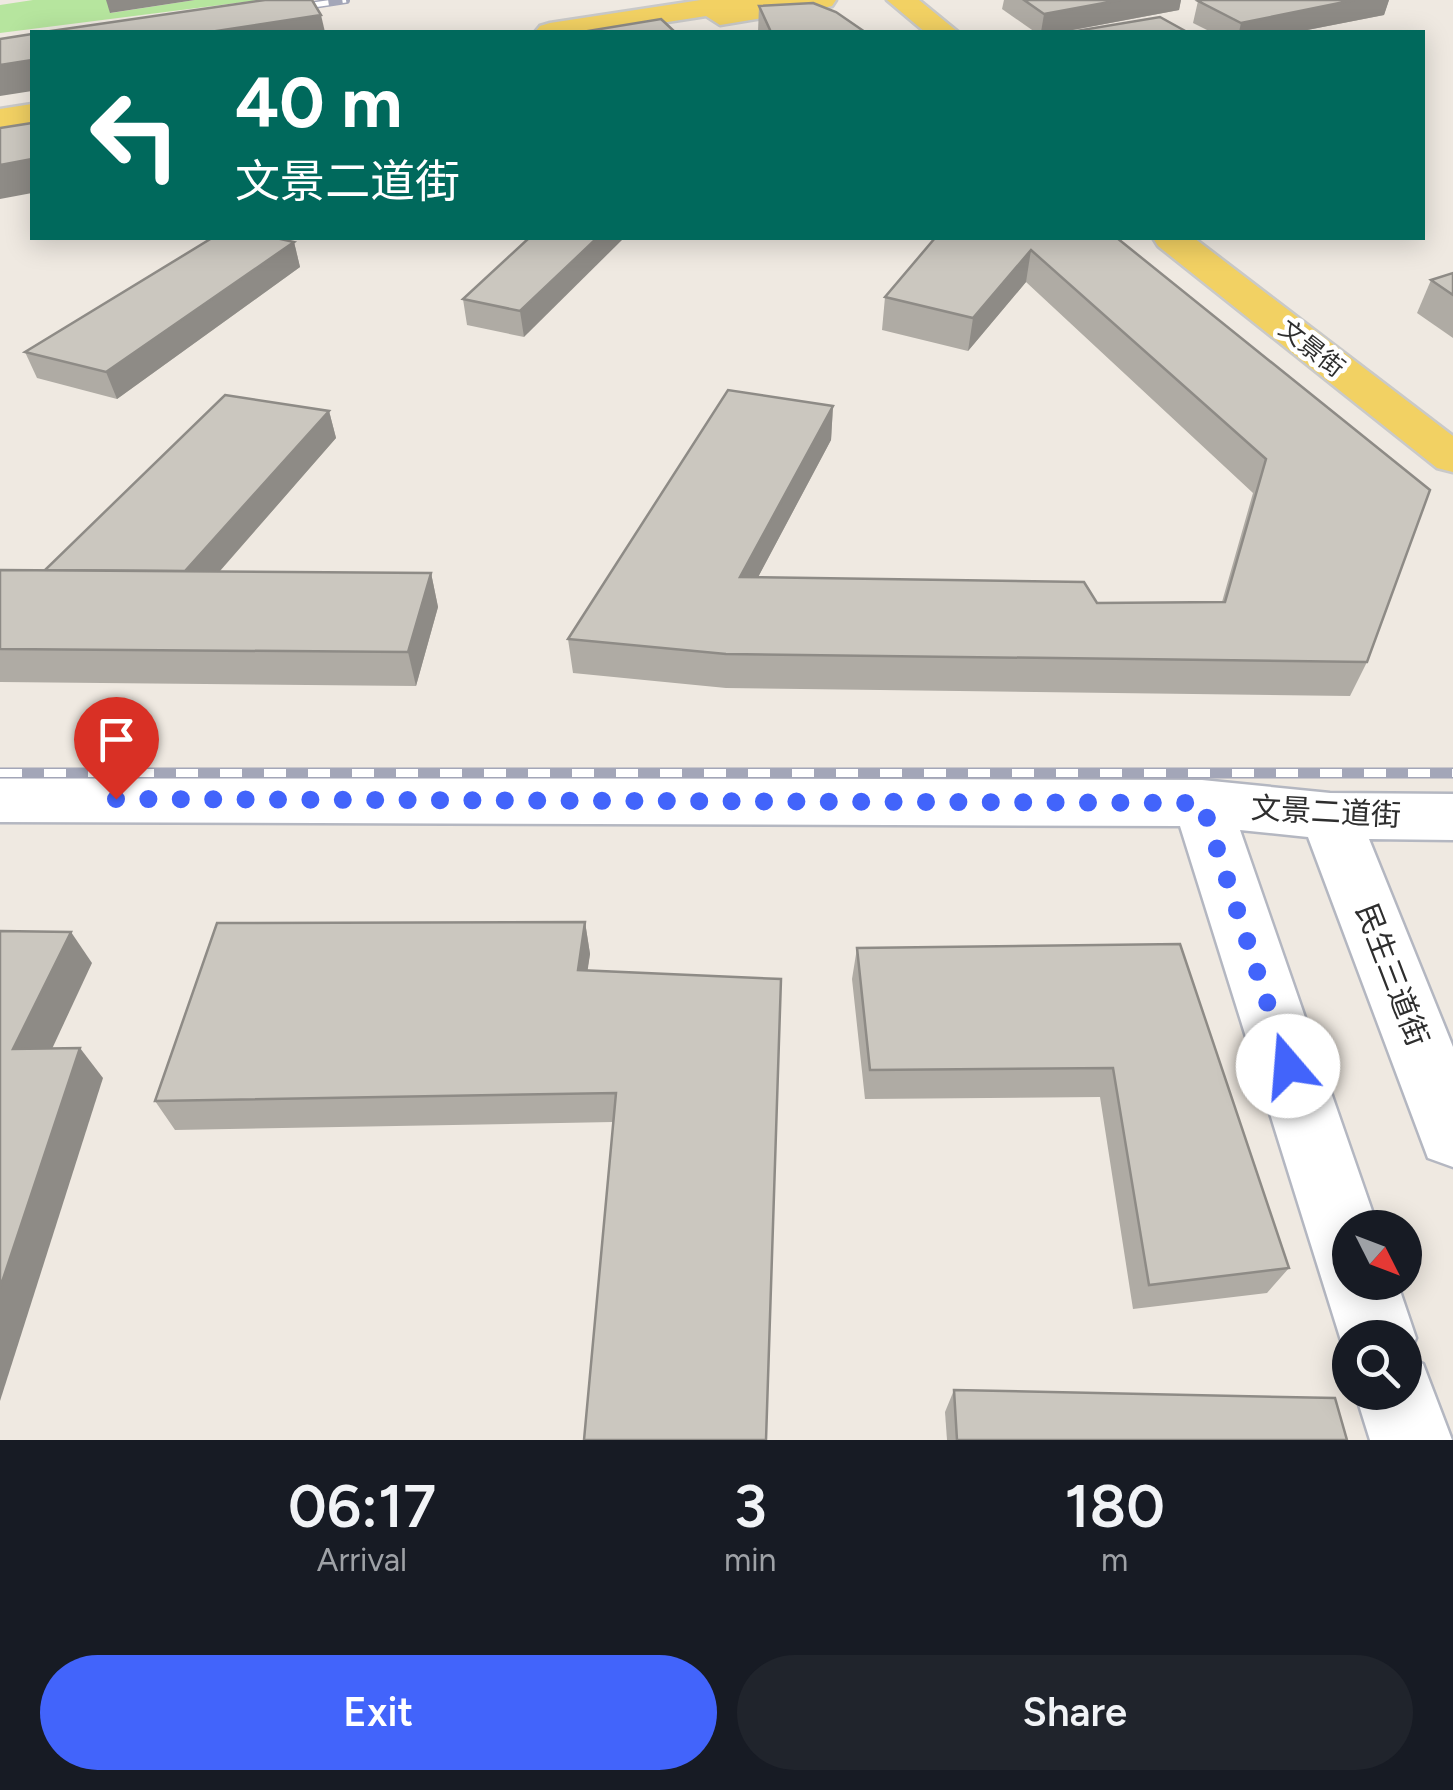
<!DOCTYPE html>
<html lang="en">
<head>
<meta charset="utf-8">
<style>
  :root { --surface:#171b24; --page:#20242c; --text:#f1f3f6; --muted:#9ea1a6; --accent:#4264fb }
  body { margin:0; font-family:Figtree,"Noto Sans SC",sans-serif; background:var(--page); color:var(--text); height:100vh; display:flex; flex-direction:column; font-size:38px; white-space:nowrap }
  * { box-sizing:border-box; margin:0 }
  p { font-size:32px; color:var(--muted) }
  .icon { flex:none; width:55px; height:55px; fill:none; stroke:currentColor; stroke-width:2; stroke-linecap:round; stroke-linejoin:round }
  .map { position:relative; height:1440px; overflow:hidden }
  .panel { display:flex; flex-direction:column; background:var(--surface); flex:1 }
  .panel>* { flex:none }
  .top-card { position:absolute; left:30px; top:30px; width:1395px; height:210px; border-radius:0px; box-shadow:0 5px 25px #0003; background:#00695c; color:#fff; overflow:hidden }
  .needle { width:65px; rotate:132deg }
  .fabs { position:absolute; left:1332px; top:1210px; display:grid; gap:20px }
  .fabs a { display:grid; place-items:center; width:90px; height:90px; border-radius:50%; background:var(--surface); box-shadow:0 5px 25px #0003; font-size:50px }
  .pin { position:absolute; display:grid; place-items:center; width:85px; height:85px; color:#fff; margin:-102px -42px; border-radius:50% 50% 50% 0; rotate:-45deg; box-shadow:0 0 10px #0007 }
  .pin .icon { rotate:45deg }
  .me { position:absolute; width:110px; margin:-55px; rotate:342deg; stroke-linejoin:round; filter:drop-shadow(0 0 8px #0008) }
  .turn { display:flex; align-items:center; gap:35px; height:210px; padding:0 40px; font-size:45px }
  .turn .icon { width:130px; height:130px; stroke-width:2.5 }
  .turn b { display:block; font-size:70px; line-height:85px }
  .eta { display:flex; justify-content:space-evenly; align-items:center; height:170px; text-align:center }
  .eta b { font-size:60px; font-weight:600; line-height:70px }
  .cta { display:flex; gap:20px; margin-top:auto; padding:20px 40px }
  .cta a { flex:1; height:115px; border-radius:60px; background:var(--accent); color:#fff; font-size:40px; font-weight:600; line-height:115px; text-align:center }
  .cta a+a { background:var(--page); color:var(--text) }
  .map>svg:first-child { display:block }
  .green { fill:#b6e59e }
  .lines { fill:none; stroke-linecap:round; stroke-linejoin:round }
  .minor-casing { stroke:#b4b7c1; stroke-width:5 }
  .major-casing { stroke:#c9c9c9; stroke-width:5 }
  .minor { fill:#fff; fill-rule:evenodd }
  .major { fill:#f2d163; fill-rule:evenodd }
  .rail-far1-casing { stroke:#a3a6b8; stroke-width:8 }
  .rail-casing { stroke:#a3a6b8; stroke-width:11 }
  .rail-far1 { stroke:#fff; stroke-width:5; stroke-dasharray:14; stroke-linecap:butt }
  .rail { stroke:#fff; stroke-width:8; stroke-dasharray:22; stroke-linecap:butt }
  .wall { fill:#afaba4 }
  .shaded-wall { fill:#8e8b86 }
  .building { fill:#cbc7bf; stroke:#8e8b86; stroke-width:2.5 }
  .route { stroke:#4264fb; stroke-width:18; stroke-dasharray:0 32.4 }
  .labels { text-anchor:middle; stroke-width:9; stroke-linejoin:round; paint-order:stroke }
  .far-street-label { font-size:25px; fill:#2e2e2e; stroke:#fff }
  .street-label { font-size:30px; fill:#2e2e2e; stroke:#fff }
</style>
</head>
<body>
<div class="map">
<svg width="1453" height="1440" viewBox="0 0 1453 1440">
  <rect width="100%" height="100%" fill="#efe9e1"/>
  <!-- green -->
  <path class="green" d="M 33,0 L 107,0 L 111,13 L 195,0 L 259,0 L 0,33 L 0,5 Z"/>
  <g class="lines">
    <defs>
      <path id="minor" d="M 0,776 L 1202,780 L 1330,793 L 1453,794 L 1453,840 L 1369,839 L 1453,1047 L 1453,1167 L 1428,1158 L 1308,837 L 1240,830 L 1378,1228 L 1350,1228 L 1350,1282 L 1397,1282 L 1416,1338 L 1408,1357 L 1423,1364 L 1452,1440 L 1370,1440 L 1355,1392 L 1405,1392 L 1405,1338 L 1350,1338 L 1349,1366 L 1180,826 L 0,822 Z"/>
      <g id="major">
        <path d="M 701,0 L 836,0 L 832,6 L 822,8 L 720,25 L 706,16 L 603,32 L 535,32 L 540,26 L 550,23 Z"/>
        <path d="M 887,0 L 919,0 L 958,32 L 925,32 Z"/>
        <path d="M 32,104 L 32,124 L 0,129 L 0,109 Z"/>
        <path d="M 1153,238 L 1194,238 L 1453,436 L 1453,472 L 1437,468 L 1158,246 Z"/>
      </g>
    </defs>
    <!-- minor casing -->
    <use href="#minor" class="minor-casing"/>
    <!-- major casing -->
    <use href="#major" class="major-casing"/>
    <!-- minor -->
    <use href="#minor" class="minor"/>
    <!-- major -->
    <use href="#major" class="major"/>
    <defs>
      <path id="rail-far1" d="M 287,9 L 346,0"/>
      <path id="rail" d="M 0,773 L 1453,773"/>
    </defs>
    <!-- rail-far1 casing -->
    <use href="#rail-far1" class="rail-far1-casing"/>
    <!-- rail casing -->
    <use href="#rail" class="rail-casing"/>
    <!-- rail-far1 -->
    <use href="#rail-far1" class="rail-far1"/>
    <!-- rail -->
    <use href="#rail" class="rail"/>
  </g>
  <!-- wall -->
  <g class="wall">
    <path d="M 1004,0 L 1181,0 L 1179,10 L 1062,32 L 1035,32 L 1002,9 Z"/>
    <path d="M 1202,0 L 1389,0 L 1384,15 L 1297,32 L 1211,32 L 1193,23 L 1198,1 Z"/>
    <path d="M 759,6 L 865,32 L 758,32 Z"/>
    <path d="M 529,238 L 524,337 L 467,325 L 463,299 Z"/>
    <path d="M 935,238 L 1117,238 L 1430,490 L 1367,662 L 1350,696 L 726,688 L 573,673 L 568,639 L 833,406 L 831,440 L 758,577 L 1097,603 L 1222,602 L 1253,493 L 1026,282 L 968,351 L 882,330 L 885,297 Z"/>
    <path d="M 294,242 L 300,267 L 117,399 L 37,378 L 25,352 Z"/>
    <path d="M 1453,273 L 1453,338 L 1417,313 L 1431,280 Z"/>
    <path d="M 329,411 L 336,438 L 220,571 L 431,573 L 438,607 L 416,686 L 0,682 L 0,570 L 45,570 Z"/>
    <path d="M 585,922 L 590,954 L 587,971 L 781,979 L 613,1122 L 175,1130 L 155,1101 Z"/>
    <path d="M 1180,944 L 1289,1268 L 1267,1293 L 1133,1309 L 1100,1097 L 865,1099 L 852,979 L 857,948 Z"/>
    <path d="M 954,1390 L 1347,1440 L 947,1440 L 945,1412 Z"/>
  </g>
  <!-- shaded-wall -->
  <g class="shaded-wall">
    <path d="M 106,0 L 195,0 L 110,13 Z"/>
    <path d="M 1120,0 L 1181,0 L 1179,10 L 1062,32 L 1041,32 L 1044,14 Z"/>
    <path d="M 1354,0 L 1389,0 L 1384,15 L 1297,32 L 1239,32 L 1241,23 Z"/>
    <path d="M 321,15 L 325,32 L 210,32 Z"/>
    <path d="M 32,60 L 32,91 L 0,96 L 0,65 Z"/>
    <path d="M 32,159 L 32,193 L 0,199 L 0,165 Z"/>
    <path d="M 597,238 L 624,238 L 524,337 L 520,311 Z"/>
    <path d="M 294,242 L 300,267 L 117,399 L 106,372 Z"/>
    <path d="M 1031,250 L 1026,282 L 968,351 L 973,318 Z"/>
    <path d="M 833,406 L 831,440 L 740,611 L 740,577 Z"/>
    <path d="M 329,411 L 336,438 L 190,605 L 179,578 Z"/>
    <path d="M 431,573 L 438,607 L 416,686 L 408,652 Z"/>
    <path d="M 585,922 L 590,954 L 583,1002 L 578,970 Z"/>
    <path d="M 71,932 L 92,963 L 38,1079 L 13,1049 Z"/>
    <path d="M 80,1048 L 103,1078 L 0,1401 L 0,1288 Z"/>
  </g>
  <!-- building -->
  <g class="building">
    <path d="M 265,0 L 312,0 L 321,15 L 210,32 L 44,32 Z"/>
    <path d="M 1024,0 L 1120,0 L 1044,14 Z"/>
    <path d="M 1202,0 L 1354,0 L 1241,23 L 1198,1 Z"/>
    <path d="M 813,3 L 836,12 L 865,32 L 771,32 L 759,6 Z"/>
    <path d="M 1160,17 L 1187,32 L 1078,32 L 1076,31 Z"/>
    <path d="M 661,19 L 675,32 L 582,32 Z"/>
    <path d="M 32,34 L 32,60 L 0,65 L 0,39 Z"/>
    <path d="M 32,123 L 32,159 L 0,165 L 0,128 Z"/>
    <path d="M 212,238 L 276,238 L 294,242 L 106,372 L 25,352 Z"/>
    <path d="M 529,238 L 597,238 L 520,311 L 463,299 Z"/>
    <path d="M 935,238 L 1117,238 L 1430,490 L 1367,662 L 726,654 L 568,639 L 728,390 L 833,406 L 740,577 L 1084,582 L 1097,603 L 1225,602 L 1266,459 L 1031,250 L 973,318 L 885,297 Z"/>
    <path d="M 1453,273 L 1453,295 L 1431,280 Z"/>
    <path d="M 225,395 L 329,411 L 185,571 L 45,570 Z"/>
    <path d="M 0,570 L 431,573 L 408,652 L 0,649 Z"/>
    <path d="M 585,922 L 578,970 L 781,979 L 766,1440 L 584,1440 L 616,1093 L 155,1101 L 217,923 Z"/>
    <path d="M 0,931 L 71,932 L 13,1049 L 80,1048 L 0,1288 Z"/>
    <path d="M 1180,944 L 1289,1268 L 1149,1285 L 1113,1068 L 870,1070 L 857,948 Z"/>
    <path d="M 954,1390 L 1335,1398 L 1347,1440 L 957,1440 Z"/>
  </g>
  <g class="lines">
    <!-- route -->
    <path class="route" d="M 116,799 L 1202,803 L 1288,1066"/>
  </g>
  <g class="labels">
    <!-- far-street labels -->
    <g class="far-street-label">
      <text transform="translate(1312 348) rotate(38)" y="9">文景街</text>
    </g>
    <!-- street labels -->
    <g class="street-label">
      <text transform="translate(1326 812) rotate(3)" y="10">文景二道街</text>
      <text transform="translate(1392 975) rotate(69)" y="10">民生三道街</text>
    </g>
  </g>
</svg>
<div class="fabs">
<a><svg class="needle" viewBox="-14 -14 28 28"><path d="M0-13l5 13h-10z" fill="#e53935"/><path d="M0 13l5-13h-10z" fill="#9ea1a6"/></svg></a>
<a><svg class="icon" aria-label="search" viewBox="0 0 24 24"><circle cx="10" cy="10" r="6"/><path d="M15 15l6 6"/></svg></a>
</div>
<div class="pin" style="left:116px;top:799px;background:#d93025"><svg class="icon" aria-label="arrive" viewBox="0 0 24 24"><path d="M6 21V4h12l-3 4 3 4H6"/></svg></div>
<svg class="me" style="left:1288px;top:1066px" viewBox="-20 -20 40 40"><circle r="19" fill="#fff"/><path d="M0-13L10 11 0 6-10 11z" fill="#4264fb"/></svg>
<div class="top-card">
<div class="turn"><svg class="icon" aria-label="left" viewBox="0 0 24 24"><path d="M17 20v-9H6M10 6l-5 5 5 5"/></svg><div><b>40 m</b>文景二道街</div></div>
</div>
</div>
<section class="panel">
<div class="eta">
<div><b>06:17</b><p>Arrival</p></div>
<div><b>3</b><p>min</p></div>
<div><b>180</b><p>m</p></div>
</div>
<div class="cta"><a>Exit</a><a>Share</a></div>
</section>
</body>
</html>
